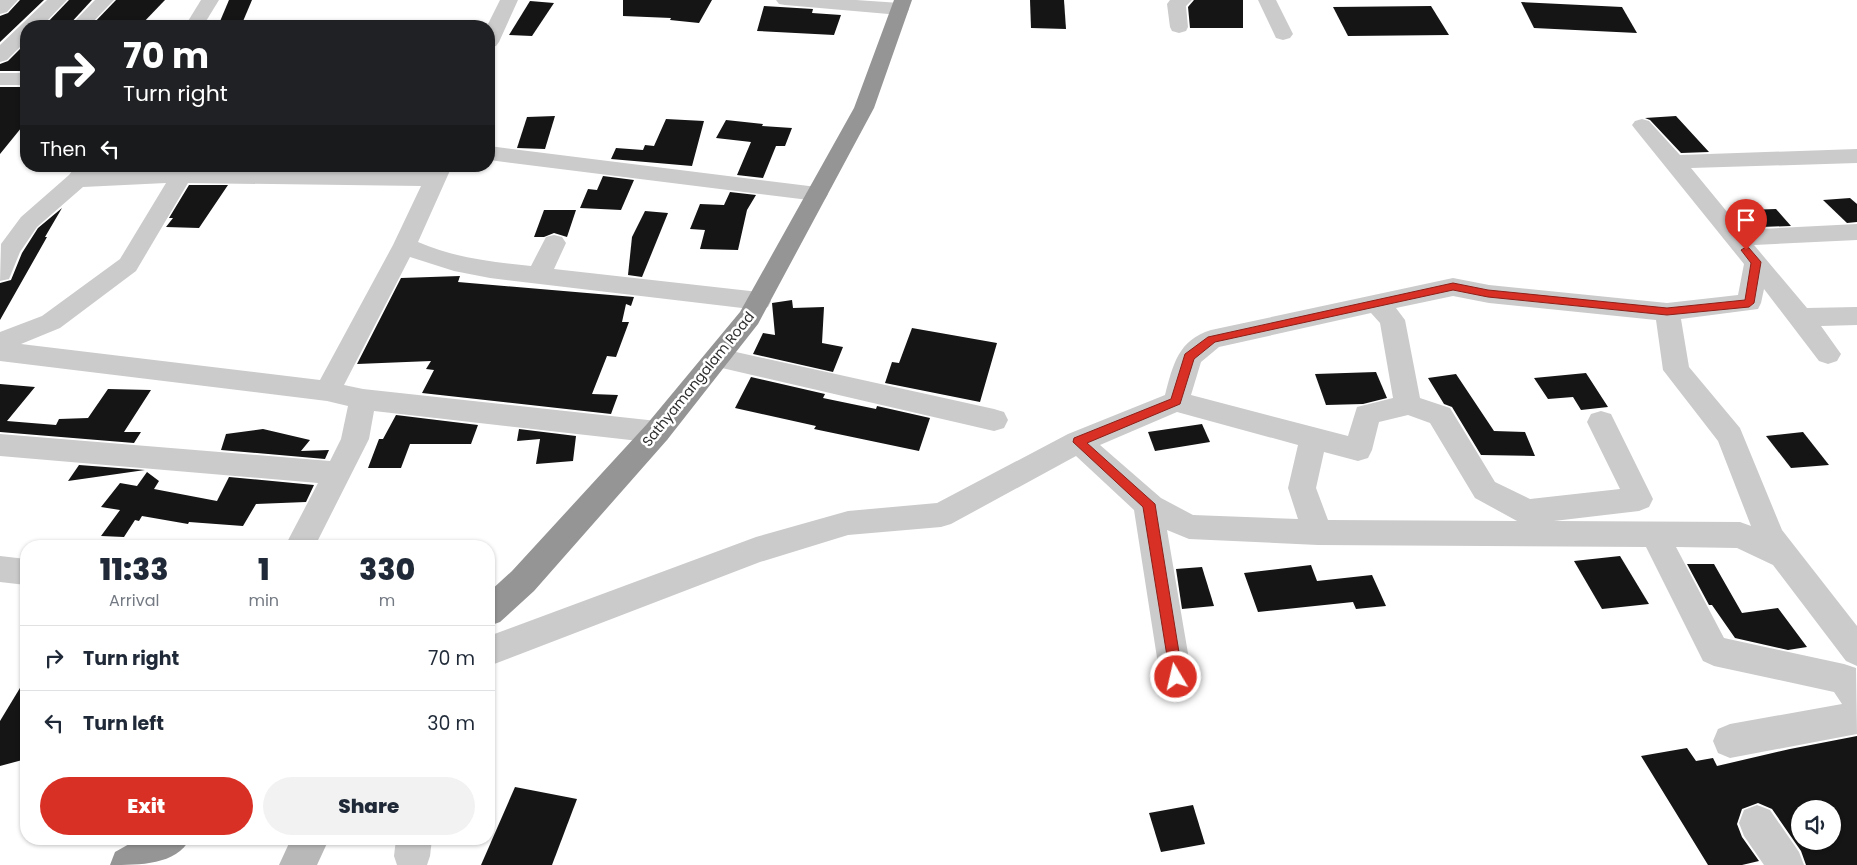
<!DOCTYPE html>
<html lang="en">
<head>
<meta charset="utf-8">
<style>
  :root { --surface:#fff; --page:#f2f2f3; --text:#1f2937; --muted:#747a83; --line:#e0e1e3; --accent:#d93025 }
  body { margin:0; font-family:Poppins,sans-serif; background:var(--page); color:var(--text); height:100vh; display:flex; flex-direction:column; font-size:19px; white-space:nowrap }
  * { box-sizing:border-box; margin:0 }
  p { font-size:16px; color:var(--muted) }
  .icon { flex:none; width:28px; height:28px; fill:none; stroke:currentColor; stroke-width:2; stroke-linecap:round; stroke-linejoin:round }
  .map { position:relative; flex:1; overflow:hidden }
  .side { position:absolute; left:20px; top:540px; width:475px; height:305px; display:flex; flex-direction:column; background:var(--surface); border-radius:20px; box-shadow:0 1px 4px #0004 }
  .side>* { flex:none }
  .hud { position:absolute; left:20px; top:20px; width:475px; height:152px; border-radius:20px; box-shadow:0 1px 4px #0004; background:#202124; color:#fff; overflow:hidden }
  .buttons { position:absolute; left:1791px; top:800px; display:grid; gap:10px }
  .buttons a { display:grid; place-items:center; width:50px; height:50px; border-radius:50%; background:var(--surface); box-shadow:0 1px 4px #0004; font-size:25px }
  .pin { position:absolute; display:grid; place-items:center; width:42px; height:42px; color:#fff; margin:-51px -21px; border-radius:50% 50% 50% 0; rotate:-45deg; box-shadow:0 0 5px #0007 }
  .pin .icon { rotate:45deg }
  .me { position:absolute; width:55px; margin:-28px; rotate:351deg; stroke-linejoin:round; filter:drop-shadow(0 0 4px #0008) }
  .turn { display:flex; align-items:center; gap:18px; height:105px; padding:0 20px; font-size:22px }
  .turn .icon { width:65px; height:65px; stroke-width:2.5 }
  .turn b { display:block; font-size:35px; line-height:42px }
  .then { display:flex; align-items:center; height:48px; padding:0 20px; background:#0003; gap:10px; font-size:19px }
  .eta { display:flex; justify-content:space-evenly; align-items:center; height:85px; text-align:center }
  .eta b { font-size:30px; font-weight:800; line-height:35px }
  .action { display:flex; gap:10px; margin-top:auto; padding:10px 20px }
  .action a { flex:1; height:58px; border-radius:30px; background:var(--accent); color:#fff; font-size:20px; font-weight:800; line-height:58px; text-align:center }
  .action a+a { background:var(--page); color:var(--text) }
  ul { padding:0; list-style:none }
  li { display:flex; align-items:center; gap:15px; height:65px; padding:0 20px; border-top:1px solid var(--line) }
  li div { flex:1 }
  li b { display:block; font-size:19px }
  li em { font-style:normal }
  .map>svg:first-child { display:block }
  .building { fill:#151515; fill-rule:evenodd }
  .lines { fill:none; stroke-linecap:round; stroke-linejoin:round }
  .street { fill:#cbcbcb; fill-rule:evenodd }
  .secondary { fill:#b8b8b8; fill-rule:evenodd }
  .highway { fill:#959595; fill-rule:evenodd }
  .route { fill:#d93025; stroke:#8d1f18 }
  .labels { text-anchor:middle; stroke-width:5; stroke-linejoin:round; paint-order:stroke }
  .street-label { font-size:14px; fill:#2e2e2e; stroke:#fff }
</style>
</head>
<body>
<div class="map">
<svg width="1857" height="865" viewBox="0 0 1857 865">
  <rect width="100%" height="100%" fill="#fff"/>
  <!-- building -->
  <g class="building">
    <path d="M 20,0 L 44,0 L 0,42 L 0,16 L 8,13 Z"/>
    <path d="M 69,0 L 92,0 L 68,26 L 44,26 Z"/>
    <path d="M 116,0 L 165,0 L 140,26 L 91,26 Z"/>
    <path d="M 229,0 L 252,0 L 241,26 L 218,26 Z"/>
    <path d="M 623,0 L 712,0 L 699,23 L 670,20 L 671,18 L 623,16 Z"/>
    <path d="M 1030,0 L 1064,0 L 1066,29 L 1031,28 Z"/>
    <path d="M 1194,0 L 1243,0 L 1243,28 L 1190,28 L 1188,7 Z"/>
    <path d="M 530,1 L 554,3 L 532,36 L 509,35 Z"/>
    <path d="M 1521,2 L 1622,7 L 1637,33 L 1534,28 Z"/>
    <path d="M 764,6 L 813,9 L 812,13 L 841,15 L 834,35 L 757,31 Z"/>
    <path d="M 1431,6 L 1449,35 L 1348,36 L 1333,7 Z"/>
    <path d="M 26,43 L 26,71 L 0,71 L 0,64 L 8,61 Z"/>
    <path d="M 0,87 L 26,87 L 26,122 L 0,154 Z"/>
    <path d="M 555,116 L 545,149 L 517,148 L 527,117 Z"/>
    <path d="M 1676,116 L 1709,152 L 1681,153 L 1650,120 L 1645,118 Z"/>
    <path d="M 666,119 L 704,121 L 692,166 L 611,159 L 616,148 L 643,150 L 645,145 L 654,146 Z"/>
    <path d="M 726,120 L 763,124 L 762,126 L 792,128 L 785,146 L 776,146 L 763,178 L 737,175 L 751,142 L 716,138 Z"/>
    <path d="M 603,176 L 634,180 L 621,210 L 580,208 L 588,189 L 597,190 Z"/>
    <path d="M 189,185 L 228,185 L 199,228 L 166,227 L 173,218 L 169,218 Z"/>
    <path d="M 730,192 L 756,195 L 747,210 L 738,250 L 700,249 L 705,230 L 690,229 L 700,204 L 724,205 Z"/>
    <path d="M 1850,198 L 1857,204 L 1857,222 L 1847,223 L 1823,200 Z"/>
    <path d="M 62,208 L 45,237 L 47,237 L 0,320 L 0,283 L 11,280 L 22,253 L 38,228 Z"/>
    <path d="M 1776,209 L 1791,226 L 1761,227 L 1746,210 Z"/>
    <path d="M 544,210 L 576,210 L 567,237 L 554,233 L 544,237 L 534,237 Z"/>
    <path d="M 645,211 L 668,213 L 642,277 L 628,275 L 632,237 Z"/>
    <path d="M 460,276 L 458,282 L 634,297 L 631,306 L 626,304 L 622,322 L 629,322 L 616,357 L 607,356 L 592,394 L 618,395 L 611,414 L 422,393 L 434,370 L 426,369 L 431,361 L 357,364 L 401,278 Z"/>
    <path d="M 792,300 L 793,308 L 824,307 L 822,343 L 843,347 L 833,372 L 753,354 L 763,333 L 775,335 L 772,303 Z"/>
    <path d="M 912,328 L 997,343 L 980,402 L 885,383 L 892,362 L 899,363 Z"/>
    <path d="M 1376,372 L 1387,398 L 1363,404 L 1326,405 L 1315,374 Z"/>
    <path d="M 1586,373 L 1608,407 L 1581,410 L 1573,397 L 1548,399 L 1534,378 Z"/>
    <path d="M 1456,374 L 1494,431 L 1525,432 L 1535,456 L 1481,455 L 1452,407 L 1444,404 L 1428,378 Z"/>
    <path d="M 751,377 L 825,394 L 823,398 L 876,409 L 877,406 L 930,418 L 919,451 L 814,429 L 816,426 L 735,408 Z"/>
    <path d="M 0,384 L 35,387 L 7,421 L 56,425 L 59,419 L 88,418 L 108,389 L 151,390 L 124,432 L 141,432 L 134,443 L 0,432 Z"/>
    <path d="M 396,415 L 478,425 L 471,444 L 410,444 L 401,468 L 368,468 L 379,439 L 383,439 Z"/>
    <path d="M 1202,424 L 1210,442 L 1155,451 L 1148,432 Z"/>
    <path d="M 263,429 L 310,440 L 301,451 L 329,450 L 325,459 L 221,450 L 226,434 Z"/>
    <path d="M 519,429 L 576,436 L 573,461 L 536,464 L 540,439 L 517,441 Z"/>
    <path d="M 1803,432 L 1829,465 L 1791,468 L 1766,436 Z"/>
    <path d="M 79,465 L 145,470 L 68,481 Z"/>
    <path d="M 147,472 L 159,481 L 154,489 L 217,501 L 229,477 L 314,485 L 306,502 L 256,504 L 243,526 L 189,522 L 188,524 L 142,516 L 139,521 L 135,520 L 124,537 L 101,536 L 120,510 L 101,507 L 120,483 L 137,486 Z"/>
    <path d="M 1620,556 L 1649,604 L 1602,609 L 1574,561 Z"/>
    <path d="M 1687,564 L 1714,564 L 1742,613 L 1778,608 L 1807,647 L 1788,650 L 1735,638 L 1712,605 L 1709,605 Z"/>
    <path d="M 1311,565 L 1317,581 L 1372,575 L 1386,606 L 1356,609 L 1353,602 L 1258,612 L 1244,573 Z"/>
    <path d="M 1202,567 L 1214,606 L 1182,609 L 1176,569 Z"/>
    <path d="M 26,678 L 26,759 L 0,766 L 0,721 Z"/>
    <path d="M 1857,736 L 1857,865 L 1806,865 L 1801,851 L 1772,809 L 1758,803 L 1742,809 L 1737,824 L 1742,837 L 1759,861 L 1742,865 L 1708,865 L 1641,756 L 1687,748 L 1696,761 L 1713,758 L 1717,766 L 1790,749 ZM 1800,809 L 1832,809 L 1832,841 L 1800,841 Z"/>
    <path d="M 515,787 L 577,799 L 552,865 L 481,865 Z"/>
    <path d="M 1193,805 L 1205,844 L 1161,852 L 1149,813 Z"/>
  </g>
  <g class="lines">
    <!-- street -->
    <g class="street">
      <path d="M 0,0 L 18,0 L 7,12 L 0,14 Z"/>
      <path d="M 47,0 L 67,0 L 42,26 L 26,26 L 26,41 L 7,60 L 0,62 L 0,45 Z"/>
      <path d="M 95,0 L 114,0 L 89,26 L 70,26 Z"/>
      <path d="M 201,0 L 219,0 L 203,26 L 185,26 Z"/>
      <path d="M 500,0 L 518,0 L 499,42 L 496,46 L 489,48 L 489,26 L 487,26 Z"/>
      <path d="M 776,0 L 856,0 L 900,3 L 907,5 L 909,9 L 907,13 L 900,15 L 785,5 L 779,4 Z"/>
      <path d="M 1170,0 L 1192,0 L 1186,6 L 1188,27 L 1186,31 L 1179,33 L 1172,31 L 1170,27 L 1167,4 Z"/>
      <path d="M 1258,0 L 1276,0 L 1293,34 L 1290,38 L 1283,40 L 1276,38 Z"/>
      <rect x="0" y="73" width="26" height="12"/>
      <path d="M 1642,119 L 1649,121 L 1680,155 L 1857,149 L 1857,163 L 1691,168 L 1742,230 L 1857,224 L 1857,240 L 1754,245 L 1807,308 L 1857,307 L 1857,325 L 1821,326 L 1841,354 L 1837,361 L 1828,364 L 1819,361 L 1764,289 L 1761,303 L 1758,309 L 1681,319 L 1689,367 L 1740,428 L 1782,530 L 1857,626 L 1857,666 L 1846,661 L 1773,565 L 1737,548 L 1676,547 L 1724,638 L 1844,664 L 1856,668 L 1857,734 L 1730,758 L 1718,753 L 1713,741 L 1718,729 L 1730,724 L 1842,704 L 1834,692 L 1714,666 L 1703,661 L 1646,547 L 1318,545 L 1189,539 L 1167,530 L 1192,677 L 1188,688 L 1176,692 L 1164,688 L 1160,677 L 1134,510 L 1076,456 L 951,524 L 941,527 L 848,535 L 760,562 L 489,666 L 489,636 L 756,537 L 848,511 L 937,503 L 1068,434 L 1165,395 C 1173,365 1178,340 1211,330 L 1453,278 L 1489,285 L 1667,303 L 1738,295 L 1744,264 L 1635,129 L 1632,125 L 1635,121 ZM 1453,296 L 1489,303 L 1656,320 L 1663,370 L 1718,441 L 1751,526 L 1740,522 L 1554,521 L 1639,511 L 1649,507 L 1653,499 L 1611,414 L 1601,411 L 1591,414 L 1587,422 L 1620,489 L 1530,499 L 1495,482 L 1450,408 L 1420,398 L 1405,320 L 1396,308 ZM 1371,313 L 1380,323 L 1393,398 L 1357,407 L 1348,436 L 1191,395 L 1201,362 L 1219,347 ZM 1177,412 L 1298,445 L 1288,488 L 1298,519 L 1193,515 L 1161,498 L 1100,445 ZM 1408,415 L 1430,423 L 1475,498 L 1517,521 L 1328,520 L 1316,488 L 1324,452 L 1358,461 L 1368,458 L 1372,450 L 1379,422 Z"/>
      <path d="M 489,146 L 817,187 L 825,189 L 828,194 L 825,199 L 817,201 L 489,160 Z"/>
      <path d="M 76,166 L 99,166 L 95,172 L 173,169 L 427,172 L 430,166 L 452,166 L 418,242 C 454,258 493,262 531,266 L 546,237 L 554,235 L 562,237 L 566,243 L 554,269 L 759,292 L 768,295 L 771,301 L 768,307 L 759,310 L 490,278 L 454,271 L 410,257 L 344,385 L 363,389 L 657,421 L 667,424 L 671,432 L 667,440 L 657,443 L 374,411 L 369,439 L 315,546 L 285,546 L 318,483 L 0,456 L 0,434 L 330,461 L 341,439 L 348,406 L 327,401 L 0,361 L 0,332 L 42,316 L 120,259 L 166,183 L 83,187 L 37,227 L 20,252 L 9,279 L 0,281 L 1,244 L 21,217 L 69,175 ZM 188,183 L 421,186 L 393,245 L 320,380 L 21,344 L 60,328 L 136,271 Z"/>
      <path d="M 718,348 L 994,409 L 1004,412 L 1008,420 L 1004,428 L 994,431 L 709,365 L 705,358 L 709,351 Z"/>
      <path d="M 0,556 L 26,559 L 26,585 L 0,582 Z"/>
      <path d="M 1757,805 L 1770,810 L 1799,852 L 1804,865 L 1764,865 L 1744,836 L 1739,823 L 1744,810 Z"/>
      <path d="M 396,839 L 432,839 L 430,856 L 427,865 L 397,865 L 394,856 Z"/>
    </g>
    <!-- secondary -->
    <path class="secondary" d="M 291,839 L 329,839 L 317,865 L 279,865 Z"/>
    <!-- highway -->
    <g class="highway">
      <path d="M 894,0 L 912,0 L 874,108 L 758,324 L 667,440 L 534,591 L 500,622 L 489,626 L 489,592 L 512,571 L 647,424 L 740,312 L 854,108 Z"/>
      <path d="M 138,839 L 190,839 C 176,865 140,865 110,865 L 115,852 Z"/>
    </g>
  </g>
  <!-- route -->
  <path class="route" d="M 1746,247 L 1749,248 L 1761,262 L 1754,303 L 1749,307 L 1667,315 L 1488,297 L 1453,290 L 1215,342 L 1194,359 L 1180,404 L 1087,443 L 1155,504 L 1183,677 L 1181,681 L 1176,683 L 1171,681 L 1143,507 L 1073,442 L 1074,438 L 1171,399 L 1185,354 L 1208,337 L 1453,283 L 1488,290 L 1667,308 L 1745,300 L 1751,263 L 1741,250 Z"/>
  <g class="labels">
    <!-- street labels -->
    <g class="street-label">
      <text transform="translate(698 379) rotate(-51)" y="5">Sathyamangalam Road</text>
    </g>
  </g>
</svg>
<div class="buttons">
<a><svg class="icon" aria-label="sound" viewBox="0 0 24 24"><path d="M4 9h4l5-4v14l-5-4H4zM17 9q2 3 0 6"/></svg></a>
</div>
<div class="pin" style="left:1746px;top:250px;background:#d93025"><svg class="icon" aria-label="arrive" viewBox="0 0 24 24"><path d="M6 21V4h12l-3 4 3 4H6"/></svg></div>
<svg class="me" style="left:1176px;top:677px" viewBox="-20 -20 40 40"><circle r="17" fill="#d93025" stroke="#fff" stroke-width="3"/><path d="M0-11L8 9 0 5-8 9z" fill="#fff"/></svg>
<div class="hud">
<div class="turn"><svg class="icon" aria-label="right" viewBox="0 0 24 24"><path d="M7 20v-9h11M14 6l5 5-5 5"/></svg><div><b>70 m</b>Turn right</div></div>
<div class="then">Then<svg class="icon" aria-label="left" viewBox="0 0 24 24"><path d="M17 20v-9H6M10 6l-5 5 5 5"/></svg></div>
</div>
<section class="side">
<div class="eta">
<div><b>11:33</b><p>Arrival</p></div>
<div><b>1</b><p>min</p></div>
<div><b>330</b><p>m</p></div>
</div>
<ul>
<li><svg class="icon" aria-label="right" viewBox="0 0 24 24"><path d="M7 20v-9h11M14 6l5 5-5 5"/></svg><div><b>Turn right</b></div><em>70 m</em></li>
<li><svg class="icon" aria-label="left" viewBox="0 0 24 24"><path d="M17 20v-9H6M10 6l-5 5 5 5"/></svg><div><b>Turn left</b></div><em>30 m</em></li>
</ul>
<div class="action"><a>Exit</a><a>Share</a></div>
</section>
</div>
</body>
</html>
